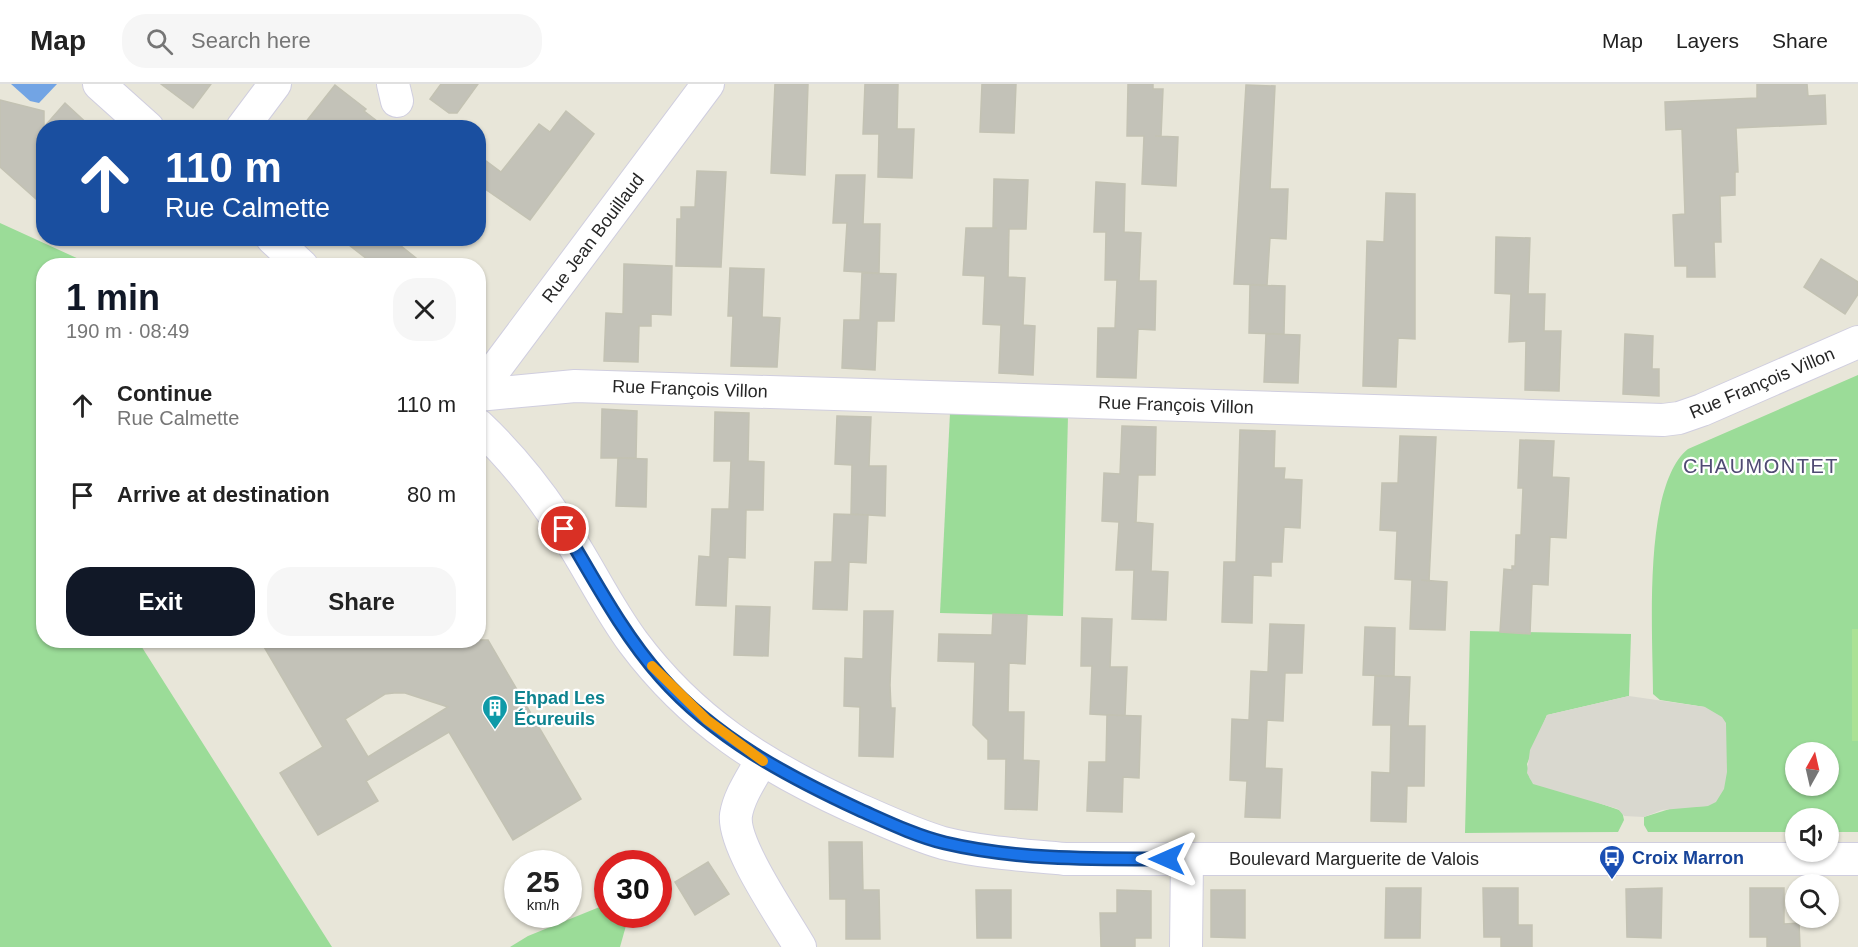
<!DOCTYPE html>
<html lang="en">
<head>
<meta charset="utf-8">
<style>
  :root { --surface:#fff; --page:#f6f6f6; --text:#222; --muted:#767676; --line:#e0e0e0; --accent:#111827 }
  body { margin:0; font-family:Helvetica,sans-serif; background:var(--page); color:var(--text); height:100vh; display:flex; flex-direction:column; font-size:22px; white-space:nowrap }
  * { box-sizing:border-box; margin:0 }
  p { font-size:20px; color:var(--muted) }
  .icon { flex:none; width:33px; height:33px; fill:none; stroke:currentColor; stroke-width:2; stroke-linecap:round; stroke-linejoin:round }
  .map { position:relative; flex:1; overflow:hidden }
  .panel { position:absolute; left:36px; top:174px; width:450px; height:390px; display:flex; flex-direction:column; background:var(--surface); border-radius:24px; box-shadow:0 2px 4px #0004 }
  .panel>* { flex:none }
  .hud { position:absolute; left:36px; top:36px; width:450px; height:126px; border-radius:24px; box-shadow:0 2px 4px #0004; background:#1a4fa0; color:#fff; overflow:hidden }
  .needle { width:39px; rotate:8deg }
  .tools { position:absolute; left:1785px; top:658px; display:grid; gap:12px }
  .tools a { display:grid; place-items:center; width:54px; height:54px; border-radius:50%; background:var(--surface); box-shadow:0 2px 4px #0004; font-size:30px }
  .speed { position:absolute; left:504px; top:766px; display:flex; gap:12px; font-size:30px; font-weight:700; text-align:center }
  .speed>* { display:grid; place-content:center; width:78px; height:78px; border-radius:50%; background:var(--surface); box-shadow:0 2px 4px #0004; line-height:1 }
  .speed small { font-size:15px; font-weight:400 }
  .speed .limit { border:9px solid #d22; background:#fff; color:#111 }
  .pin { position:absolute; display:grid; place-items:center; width:51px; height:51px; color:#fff; margin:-26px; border:3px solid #fff; border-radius:50%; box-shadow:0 2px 6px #0007 }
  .me { position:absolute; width:66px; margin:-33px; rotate:270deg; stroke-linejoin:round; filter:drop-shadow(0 0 4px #0008) }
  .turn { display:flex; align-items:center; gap:21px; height:126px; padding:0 30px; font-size:27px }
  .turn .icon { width:78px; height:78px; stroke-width:2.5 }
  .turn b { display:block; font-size:42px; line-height:51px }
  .round { display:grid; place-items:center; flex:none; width:63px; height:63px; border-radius:24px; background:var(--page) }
  .overview { display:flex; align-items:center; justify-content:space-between; height:102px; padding:0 30px }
  h1 { font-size:36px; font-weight:600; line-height:45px; color:var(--accent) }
  .cta { display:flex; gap:12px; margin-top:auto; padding:12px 30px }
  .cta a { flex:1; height:69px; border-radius:24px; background:var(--accent); color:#fff; font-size:24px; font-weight:600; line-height:69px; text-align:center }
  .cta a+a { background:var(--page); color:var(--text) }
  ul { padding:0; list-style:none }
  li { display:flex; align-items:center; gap:18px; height:90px; padding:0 30px }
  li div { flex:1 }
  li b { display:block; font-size:22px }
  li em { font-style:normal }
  header { display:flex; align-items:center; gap:36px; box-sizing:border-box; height:84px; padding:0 30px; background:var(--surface); border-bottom:2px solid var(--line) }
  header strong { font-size:28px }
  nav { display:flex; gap:33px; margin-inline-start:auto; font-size:21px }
  .search { width:420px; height:54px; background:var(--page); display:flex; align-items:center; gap:15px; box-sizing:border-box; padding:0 21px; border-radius:24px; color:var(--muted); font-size:22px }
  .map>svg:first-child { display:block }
  .green { fill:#9bdc98; fill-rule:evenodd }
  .pitch { fill:#aae295 }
  .plaza { fill:#d9d8cf }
  .water { fill:#72a4e4 }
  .building { fill:#c3c2b8; stroke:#c3c2b3; stroke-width:1.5; fill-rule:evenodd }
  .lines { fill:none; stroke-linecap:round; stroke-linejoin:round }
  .minor-casing { stroke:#d0cedf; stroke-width:34 }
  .minor { stroke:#fff; stroke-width:32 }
  .route-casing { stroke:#114b97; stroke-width:15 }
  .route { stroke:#1a73e8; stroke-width:10 }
  .slow { stroke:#f59e0b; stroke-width:10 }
  .labels { text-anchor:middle; stroke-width:4.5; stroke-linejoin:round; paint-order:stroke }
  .street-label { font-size:18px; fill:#262626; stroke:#fff }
  .culture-label { font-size:18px; font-weight:bold; fill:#0d838f; stroke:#fff; text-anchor:start }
  .transit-label { font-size:18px; font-weight:bold; fill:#164399; stroke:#fff; text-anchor:start }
  .neighbourhood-label { font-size:20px; letter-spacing:1.5px; fill:#504b73; stroke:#fff }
</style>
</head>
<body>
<header>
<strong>Map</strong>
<div class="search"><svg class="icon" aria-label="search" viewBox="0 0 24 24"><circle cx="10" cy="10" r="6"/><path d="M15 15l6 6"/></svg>Search here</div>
<nav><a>Map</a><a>Layers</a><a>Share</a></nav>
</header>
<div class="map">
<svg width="1858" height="863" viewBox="0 0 1858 863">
  <rect width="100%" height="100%" fill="#e8e6d9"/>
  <!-- green -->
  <g class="green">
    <path d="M 0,139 L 92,181 L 44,182 L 44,556 L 138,557 L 332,863 L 0,863 Z"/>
    <path d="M 1858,291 L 1858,748 L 1829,748 L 1828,735 L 1796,735 L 1795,748 L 1648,748 L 1644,741 L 1644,733 L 1676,723 L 1708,722 L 1705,623 L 1660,616 L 1653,610 C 1653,552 1642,402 1688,365 ZM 1796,669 L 1828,669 L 1828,702 L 1796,702 Z"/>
    <path d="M 950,329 L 1068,332 L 1063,532 L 940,529 Z"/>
    <path d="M 1470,547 L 1631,550 L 1629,612 L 1547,631 L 1527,680 L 1530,695 L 1622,727 L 1624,736 L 1618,748 L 1465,749 Z"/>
    <path d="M 607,820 L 608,831 L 629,831 L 620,863 L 510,863 L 528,852 Z"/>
  </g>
  <!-- pitch -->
  <rect class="pitch" x="1852" y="545" width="6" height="112"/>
  <!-- plaza -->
  <path class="plaza" d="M 1629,612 L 1705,623 L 1722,633 L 1726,639 L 1727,688 L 1724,705 L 1716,718 L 1708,722 L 1662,726 L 1644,733 L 1624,732 L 1618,725 L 1533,700 L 1527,689 L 1530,666 L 1547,631 Z"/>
  <!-- water -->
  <path class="water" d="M 11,0 L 57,0 L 39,19 L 30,17 Z"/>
  <!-- building -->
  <g class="building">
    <path d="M 161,0 L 211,0 L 193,24 Z"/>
    <path d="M 441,0 L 478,0 L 457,29 L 449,29 L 430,15 Z"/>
    <path d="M 775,0 L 808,0 L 805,91 L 771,89 Z"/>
    <path d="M 865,0 L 898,0 L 897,45 L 914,45 L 912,94 L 878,93 L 879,50 L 863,50 Z"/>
    <path d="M 982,0 L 1016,0 L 1014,49 L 980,48 Z"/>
    <path d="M 1128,0 L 1153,0 L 1153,5 L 1163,5 L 1161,52 L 1155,52 L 1178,53 L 1176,102 L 1142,100 L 1144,52 L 1127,52 Z"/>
    <path d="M 1757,0 L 1807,0 L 1808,12 L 1825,11 L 1826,40 L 1736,44 L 1738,88 L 1735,88 L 1735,111 L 1720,112 L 1721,158 L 1714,158 L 1715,193 L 1687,193 L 1687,182 L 1675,182 L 1673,131 L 1685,130 L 1682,45 L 1666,46 L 1665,18 L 1757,14 Z"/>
    <path d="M 335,1 L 366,25 L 364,27 L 386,44 L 301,44 Z"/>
    <path d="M 1246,1 L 1275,2 L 1270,105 L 1288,105 L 1286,155 L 1270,154 L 1267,201 L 1234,200 Z"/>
    <path d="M 0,16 L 44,27 L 44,43 L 65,19 L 92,44 L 44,44 L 44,122 L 0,83 Z"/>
    <path d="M 566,27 L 594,50 L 530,136 L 478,100 L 478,71 L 501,88 L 539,40 L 550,48 Z"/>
    <path d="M 697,87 L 726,88 L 721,183 L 676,182 L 677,135 L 681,135 L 681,123 L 695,123 Z"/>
    <path d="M 836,91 L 865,91 L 863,140 L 880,140 L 879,189 L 844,187 L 847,139 L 833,139 Z"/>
    <path d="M 994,95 L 1028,96 L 1026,145 L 1009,145 L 1008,193 L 1025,194 L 1023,241 L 1035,242 L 1033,291 L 999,289 L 1001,241 L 983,240 L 985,192 L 963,191 L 966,144 L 997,144 L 993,144 Z"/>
    <path d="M 1096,98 L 1125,100 L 1124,148 L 1141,149 L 1139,197 L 1156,197 L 1155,246 L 1138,245 L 1136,294 L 1097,293 L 1098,244 L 1115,244 L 1117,196 L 1105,196 L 1106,148 L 1094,148 Z"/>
    <path d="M 1386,109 L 1415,110 L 1415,255 L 1398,254 L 1396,303 L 1363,302 L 1367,157 L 1384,158 Z"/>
    <path d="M 1496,153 L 1530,154 L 1528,210 L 1545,210 L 1544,247 L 1561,247 L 1559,307 L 1525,306 L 1526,257 L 1509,258 L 1511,210 L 1495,209 Z"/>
    <path d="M 340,154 L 391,154 L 426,182 L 376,182 Z"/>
    <path d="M 1821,175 L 1858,198 L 1858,210 L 1845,230 L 1804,203 Z"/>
    <path d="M 624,180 L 672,182 L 671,231 L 651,230 L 651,242 L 639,242 L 638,278 L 604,277 L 606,229 L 623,230 Z"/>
    <path d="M 730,184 L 764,185 L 762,233 L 780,234 L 777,283 L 731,282 L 733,232 L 728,232 Z"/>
    <path d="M 862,189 L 896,190 L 894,237 L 877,237 L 875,286 L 842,284 L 844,236 L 860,236 Z"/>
    <path d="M 1250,201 L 1285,202 L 1284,250 L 1249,249 Z"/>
    <path d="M 1266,250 L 1300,251 L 1298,299 L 1264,298 Z"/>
    <path d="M 1625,250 L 1653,252 L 1652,285 L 1659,285 L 1659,312 L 1623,310 Z"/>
    <path d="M 602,325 L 637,327 L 636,374 L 601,374 Z"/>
    <path d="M 715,328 L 749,329 L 748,377 L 764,378 L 763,426 L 746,426 L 745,474 L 728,473 L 726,522 L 696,521 L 699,472 L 710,473 L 712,425 L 729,425 L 731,377 L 714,377 Z"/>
    <path d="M 837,332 L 871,333 L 869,382 L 886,382 L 885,432 L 851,430 L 852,381 L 835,380 Z"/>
    <path d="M 1122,342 L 1156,343 L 1155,391 L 1138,391 L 1136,438 L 1134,438 L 1153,440 L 1151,487 L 1168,488 L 1166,536 L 1132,535 L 1134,486 L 1116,486 L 1119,438 L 1102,437 L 1104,389 L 1120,390 Z"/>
    <path d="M 1240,346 L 1275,347 L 1274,384 L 1285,384 L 1284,395 L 1302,396 L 1300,444 L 1284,443 L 1282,478 L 1271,478 L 1271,492 L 1253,491 L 1252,539 L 1222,538 L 1224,478 L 1236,478 Z"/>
    <path d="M 1400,352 L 1436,353 L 1429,497 L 1421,496 L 1447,498 L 1445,546 L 1410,545 L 1412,496 L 1395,495 L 1397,447 L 1380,446 L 1382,399 L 1398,399 Z"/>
    <path d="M 1520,356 L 1554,357 L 1552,393 L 1569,394 L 1566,454 L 1550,453 L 1548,501 L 1532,500 L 1530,550 L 1500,548 L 1504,485 L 1512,486 L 1512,482 L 1515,482 L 1516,451 L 1521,451 L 1523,404 L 1518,404 Z"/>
    <path d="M 618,374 L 647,375 L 646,423 L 616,422 Z"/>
    <path d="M 834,430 L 868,431 L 866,479 L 849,478 L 847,526 L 813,525 L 815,478 L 832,478 Z"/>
    <path d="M 736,522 L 770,523 L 768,572 L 734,571 Z"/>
    <path d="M 864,527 L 893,527 L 890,601 L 891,624 L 895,624 L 893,673 L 859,672 L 860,623 L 844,622 L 845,574 L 863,575 Z"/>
    <path d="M 993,530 L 1027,531 L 1025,580 L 1009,579 L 1008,628 L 1024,628 L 1023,676 L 1039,677 L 1037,726 L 1005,725 L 1006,675 L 988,675 L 988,656 L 973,641 L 975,578 L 938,577 L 939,550 L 992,551 Z"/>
    <path d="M 1082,534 L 1112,535 L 1110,583 L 1127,583 L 1125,632 L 1090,630 L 1092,582 L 1081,582 Z"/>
    <path d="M 1270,540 L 1304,541 L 1302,589 L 1285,589 L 1283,637 L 1267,636 L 1265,684 L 1282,685 L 1280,734 L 1245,733 L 1247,697 L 1230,696 L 1232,635 L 1249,636 L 1251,587 L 1268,588 Z"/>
    <path d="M 1365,543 L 1395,544 L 1394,592 L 1363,591 Z"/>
    <path d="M 260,556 L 488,556 L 581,715 L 513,756 L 449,648 L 366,697 L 378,717 L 318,751 L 280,689 L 323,663 ZM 394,609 L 405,609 L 448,623 L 368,673 L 345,635 L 385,610 Z"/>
    <path d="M 1375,592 L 1410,593 L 1408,642 L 1425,642 L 1424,702 L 1407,702 L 1406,738 L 1371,737 L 1372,688 L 1390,689 L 1391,641 L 1373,641 Z"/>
    <path d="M 1107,631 L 1141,632 L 1139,694 L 1123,693 L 1122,728 L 1087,727 L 1089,678 L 1106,678 Z"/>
    <path d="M 829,758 L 862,758 L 863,806 L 879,806 L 880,855 L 846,855 L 846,815 L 830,815 Z"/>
    <path d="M 708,778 L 729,810 L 695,831 L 675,798 Z"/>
    <path d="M 1386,804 L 1421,804 L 1420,854 L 1385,854 Z"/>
    <path d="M 1483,804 L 1518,804 L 1518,841 L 1532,841 L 1532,863 L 1501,863 L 1501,853 L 1484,853 Z"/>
    <path d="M 1662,804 L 1661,854 L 1627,853 L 1626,805 Z"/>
    <path d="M 1750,804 L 1784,804 L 1784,840 L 1799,839 L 1800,863 L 1767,863 L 1767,853 L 1750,853 Z"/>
    <path d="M 976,806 L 1011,806 L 1011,854 L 977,854 Z"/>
    <path d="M 1117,806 L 1151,807 L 1151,854 L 1135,854 L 1135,863 L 1101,863 L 1100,829 L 1117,829 Z"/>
    <path d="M 1211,806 L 1245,806 L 1245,854 L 1211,853 Z"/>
  </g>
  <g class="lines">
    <defs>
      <g id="minor">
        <path d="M 99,0 L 148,44"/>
        <path d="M 393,0 L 397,17"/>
        <path d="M 242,44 L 275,0"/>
        <path d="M 272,154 L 302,182"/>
        <path d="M 478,308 L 708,0"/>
        <path d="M 478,311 L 575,302 L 1663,336 L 1679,334 L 1702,326 L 1858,258"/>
        <path d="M 478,341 C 511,372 539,407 564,446 C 588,482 607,523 633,558 C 692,637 762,681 851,722 C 881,735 912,750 943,759 C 983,769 1025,771 1065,775 L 1858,775"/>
        <path d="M 761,677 C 752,694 739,712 736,731 C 732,761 784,835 800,863"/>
        <path d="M 1186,863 L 1187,775"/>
      </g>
    </defs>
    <!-- minor casing -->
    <use href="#minor" class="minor-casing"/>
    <!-- minor -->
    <use href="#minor" class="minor"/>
  </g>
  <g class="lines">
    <defs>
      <path id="route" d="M 564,445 C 594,495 622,549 661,593 C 715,654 787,692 860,726 C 887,738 916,752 945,759 C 1017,776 1093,775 1167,775"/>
    </defs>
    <!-- route casing -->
    <use href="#route" class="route-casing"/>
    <!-- route -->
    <use href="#route" class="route"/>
    <!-- slow -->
    <path class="slow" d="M 652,582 L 707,636 L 763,677"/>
  </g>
  <!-- icons -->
  <defs>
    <symbol id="building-pin" viewBox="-11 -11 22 30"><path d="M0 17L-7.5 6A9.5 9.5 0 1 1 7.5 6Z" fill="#0f9aa8" stroke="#fff"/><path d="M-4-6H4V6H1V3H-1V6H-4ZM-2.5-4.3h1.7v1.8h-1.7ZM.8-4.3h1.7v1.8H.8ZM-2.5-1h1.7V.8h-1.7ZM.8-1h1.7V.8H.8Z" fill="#fff"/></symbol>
    <symbol id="bus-pin" viewBox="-11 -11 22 30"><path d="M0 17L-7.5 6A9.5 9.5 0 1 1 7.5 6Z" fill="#1a4fb4" stroke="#fff"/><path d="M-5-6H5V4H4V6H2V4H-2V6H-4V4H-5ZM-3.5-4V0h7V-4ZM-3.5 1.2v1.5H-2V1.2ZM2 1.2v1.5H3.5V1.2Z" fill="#fff"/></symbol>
  </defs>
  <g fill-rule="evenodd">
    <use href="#building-pin" x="480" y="609" width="30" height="40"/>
    <use href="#bus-pin" x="1597" y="759" width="30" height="40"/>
  </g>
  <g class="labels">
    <!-- street labels -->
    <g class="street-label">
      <text transform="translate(593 154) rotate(-53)" y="6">Rue Jean Bouillaud</text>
      <text transform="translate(1762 299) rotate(-23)" y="6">Rue François Villon</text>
      <text transform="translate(690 305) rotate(2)" y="6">Rue François Villon</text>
      <text transform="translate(1176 321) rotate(2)" y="6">Rue François Villon</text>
      <text x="1354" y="781">Boulevard Marguerite de Valois</text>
    </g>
    <!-- culture labels -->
    <g class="culture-label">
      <text x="514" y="620">Ehpad Les<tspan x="514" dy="21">Écureuils</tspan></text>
    </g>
    <!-- transit labels -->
    <g class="transit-label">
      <text x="1632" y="780">Croix Marron</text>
    </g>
    <!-- neighbourhood labels -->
    <g class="neighbourhood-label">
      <text x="1761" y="389">CHAUMONTET</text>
    </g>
  </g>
</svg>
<div class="tools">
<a><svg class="needle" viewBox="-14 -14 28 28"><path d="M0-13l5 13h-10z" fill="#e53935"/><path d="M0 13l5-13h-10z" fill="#767676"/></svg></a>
<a><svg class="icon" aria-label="sound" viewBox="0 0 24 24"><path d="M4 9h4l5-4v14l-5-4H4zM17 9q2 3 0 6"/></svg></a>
<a><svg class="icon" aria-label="search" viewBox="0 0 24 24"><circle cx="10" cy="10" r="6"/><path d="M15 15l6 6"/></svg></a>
</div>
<div class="speed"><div>25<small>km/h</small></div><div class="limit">30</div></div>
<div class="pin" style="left:564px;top:445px;background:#d93025"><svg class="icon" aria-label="arrive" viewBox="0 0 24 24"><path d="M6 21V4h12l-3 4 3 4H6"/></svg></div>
<svg class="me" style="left:1167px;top:775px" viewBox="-20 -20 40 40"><path d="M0-17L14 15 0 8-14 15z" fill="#1a73e8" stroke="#fff" stroke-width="4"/></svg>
<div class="hud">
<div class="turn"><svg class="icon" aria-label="ahead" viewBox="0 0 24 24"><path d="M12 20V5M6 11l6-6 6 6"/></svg><div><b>110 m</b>Rue Calmette</div></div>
</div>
<section class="panel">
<div class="overview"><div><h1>1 min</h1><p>190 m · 08:49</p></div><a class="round"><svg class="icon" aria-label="close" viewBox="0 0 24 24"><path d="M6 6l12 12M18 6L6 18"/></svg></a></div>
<ul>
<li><svg class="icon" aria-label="ahead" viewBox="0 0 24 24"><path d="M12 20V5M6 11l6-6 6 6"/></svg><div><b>Continue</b><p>Rue Calmette</p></div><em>110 m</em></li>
<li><svg class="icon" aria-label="arrive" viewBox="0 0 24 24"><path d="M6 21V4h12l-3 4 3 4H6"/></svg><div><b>Arrive at destination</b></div><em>80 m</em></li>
</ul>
<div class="cta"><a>Exit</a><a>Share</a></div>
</section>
</div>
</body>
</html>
